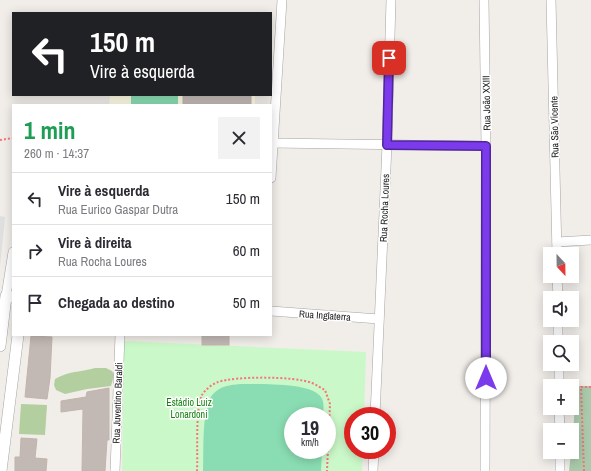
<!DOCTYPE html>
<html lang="pt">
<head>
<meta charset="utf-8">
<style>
  :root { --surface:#fff; --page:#f2f2f3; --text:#2b2b33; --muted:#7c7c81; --line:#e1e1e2 }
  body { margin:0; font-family:"Archivo Narrow",sans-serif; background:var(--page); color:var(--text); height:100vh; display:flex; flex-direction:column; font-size:15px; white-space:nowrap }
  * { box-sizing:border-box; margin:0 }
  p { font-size:13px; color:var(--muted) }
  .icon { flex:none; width:22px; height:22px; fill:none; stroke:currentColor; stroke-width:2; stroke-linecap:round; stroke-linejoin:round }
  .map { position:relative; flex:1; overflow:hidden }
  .drawer { position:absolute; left:12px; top:104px; width:260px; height:232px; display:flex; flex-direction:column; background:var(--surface); border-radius:0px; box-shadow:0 2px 10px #0003 }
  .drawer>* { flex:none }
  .guide { position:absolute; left:12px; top:12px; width:260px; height:84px; border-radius:0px; box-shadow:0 2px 10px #0003; background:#202124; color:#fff; overflow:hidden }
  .needle { width:26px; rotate:158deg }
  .fabs { position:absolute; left:543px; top:247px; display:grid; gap:8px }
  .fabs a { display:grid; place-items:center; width:36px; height:36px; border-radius:0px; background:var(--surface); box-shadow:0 2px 10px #0003; font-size:20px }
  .speed { position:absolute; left:284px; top:407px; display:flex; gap:8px; font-size:20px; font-weight:700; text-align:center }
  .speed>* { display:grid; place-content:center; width:52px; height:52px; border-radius:50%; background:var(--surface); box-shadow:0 2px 10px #0003; line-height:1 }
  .speed small { font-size:10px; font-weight:400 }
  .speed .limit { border:6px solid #d22; background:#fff; color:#111 }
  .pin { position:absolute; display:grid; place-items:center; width:34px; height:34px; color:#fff; margin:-17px; border-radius:8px; box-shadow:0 2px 6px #0006 }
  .me { position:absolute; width:44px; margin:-22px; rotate:0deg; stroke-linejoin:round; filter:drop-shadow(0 0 3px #0008) }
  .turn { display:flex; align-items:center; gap:14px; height:84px; padding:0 12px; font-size:18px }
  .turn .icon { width:52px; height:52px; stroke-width:2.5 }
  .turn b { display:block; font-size:28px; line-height:34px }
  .round { display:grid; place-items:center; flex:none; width:42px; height:42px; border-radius:0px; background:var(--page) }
  .head { display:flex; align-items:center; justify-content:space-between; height:68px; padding:0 12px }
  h1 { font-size:24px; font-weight:800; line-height:30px; color:#1e9e55 }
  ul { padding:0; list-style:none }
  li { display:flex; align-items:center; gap:12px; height:52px; padding:0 12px; border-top:1px solid var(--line) }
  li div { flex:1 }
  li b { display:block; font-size:15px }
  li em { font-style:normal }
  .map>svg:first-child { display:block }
  .residential { fill:#dfdfdf }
  .education { fill:#fefbe5 }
  .forest { fill:#b3cf9f }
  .cemetery { fill:#aacaab }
  .park { fill:#cbf8c9; fill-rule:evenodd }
  .pitch { fill:#8addb3 }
  .building { fill:#c2b9b5; stroke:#c3b3ab }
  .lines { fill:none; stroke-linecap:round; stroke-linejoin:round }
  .minor-casing { stroke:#a5a5a5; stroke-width:10 }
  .tertiary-casing { stroke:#a5a5a5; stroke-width:12 }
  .path { stroke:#f67578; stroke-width:2; stroke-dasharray:2 2; stroke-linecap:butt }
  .minor { stroke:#fff; stroke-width:9 }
  .tertiary { stroke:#fff; stroke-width:11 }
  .route-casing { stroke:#51269a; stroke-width:10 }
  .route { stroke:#7c3aed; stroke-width:7 }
  .labels { text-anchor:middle; stroke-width:3; stroke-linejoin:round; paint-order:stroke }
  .street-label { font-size:10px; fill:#212121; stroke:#fff }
  .park-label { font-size:10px; fill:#147f10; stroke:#fff }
</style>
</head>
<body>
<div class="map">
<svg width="591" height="471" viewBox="0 0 591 471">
  <rect width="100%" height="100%" fill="#f1ede9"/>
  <!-- residential -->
  <path class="residential" d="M 0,216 L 5,217 L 0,267 Z"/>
  <!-- education -->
  <path class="education" d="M 110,95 L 255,95 L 255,105 L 109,105 Z"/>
  <!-- forest -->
  <g class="forest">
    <path d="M 95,368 L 106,368 L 112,371 L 114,375 L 111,386 L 87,389 L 65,394 L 56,390 L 54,385 L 55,379 C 68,371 82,372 95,368 Z"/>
    <path d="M 21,404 L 47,405 L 45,435 L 19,434 Z"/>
  </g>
  <!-- cemetery -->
  <path class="cemetery" d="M 576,386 L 591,386 L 591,471 L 569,471 L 571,452 L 572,452 Z"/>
  <!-- park -->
  <path class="park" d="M 124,341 L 366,352 L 364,416 L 353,416 L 353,450 L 363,450 L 362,471 L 122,471 ZM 293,416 L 327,416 L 327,450 L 293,450 Z"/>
  <!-- pitch -->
  <g class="pitch">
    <rect x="131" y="95" width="47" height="10"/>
    <path d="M 240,384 C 257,384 312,382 321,397 C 325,403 323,410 323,416 L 293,416 L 293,450 L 322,450 L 321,471 L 203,471 C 204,453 201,404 214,393 C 221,386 230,385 240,384 Z"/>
  </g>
  <!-- building -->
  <g class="building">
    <rect x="183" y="95" width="68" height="10"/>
    <rect x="202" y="335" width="27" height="10"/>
    <path d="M 31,336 L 52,337 L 50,378 L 47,399 L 25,397 Z"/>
    <path d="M 109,388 L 109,440 L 107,440 L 105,471 L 82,471 L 83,409 L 61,412 L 61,401 L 86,397 L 87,392 Z"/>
    <path d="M 21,438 L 37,439 L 35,458 L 47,459 L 46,471 L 15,471 L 15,457 L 20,457 Z"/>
  </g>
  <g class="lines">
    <defs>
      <g id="minor">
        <path d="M 484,0 L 486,146 L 485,471"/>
        <path d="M 551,0 L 557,254"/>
        <path d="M 271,143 L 486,146"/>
        <path d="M 271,178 L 282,0"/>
        <path d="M 557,242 L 591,240"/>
        <path d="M 557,276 L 558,298"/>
        <path d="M 6,296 L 13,252"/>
        <path d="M 271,311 L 379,319"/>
        <path d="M 558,320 L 558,342"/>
        <path d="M 559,364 L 559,386"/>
        <path d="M 559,408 L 560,430"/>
        <path d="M 375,416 L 387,145 L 391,0"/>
        <path d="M 560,452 L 560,471"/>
        <path d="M 115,471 L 120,335"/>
        <path d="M 373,471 L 374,450"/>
      </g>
      <g id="tertiary">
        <path d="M 0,346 L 6,296 L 13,297"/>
        <path d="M 1,471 L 18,335"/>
      </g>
    </defs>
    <!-- minor casing -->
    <use href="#minor" class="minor-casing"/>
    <!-- tertiary casing -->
    <use href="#tertiary" class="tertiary-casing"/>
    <!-- path -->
    <g class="path">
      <path d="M 0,140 L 13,138"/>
      <path d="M 197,471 C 198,453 195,410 202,395 C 205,390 212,384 218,382 C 236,376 294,376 312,383 C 317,385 321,388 325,390 L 330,404 L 327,471"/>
      <path d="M 584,471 L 581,387 L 591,387"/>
    </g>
    <!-- minor -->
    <use href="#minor" class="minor"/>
    <!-- tertiary -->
    <use href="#tertiary" class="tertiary"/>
  </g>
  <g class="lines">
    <defs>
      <path id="route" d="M 389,58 L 387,145 L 486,146 L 486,378"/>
    </defs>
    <!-- route casing -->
    <use href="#route" class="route-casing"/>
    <!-- route -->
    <use href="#route" class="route"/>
  </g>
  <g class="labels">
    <!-- street labels -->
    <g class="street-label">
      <text transform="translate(486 103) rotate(-91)" y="4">Rua João XXIII</text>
      <text transform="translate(554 127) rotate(-91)" y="4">Rua São Vicente</text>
      <text transform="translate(384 208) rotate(-88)" y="4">Rua Rocha Loures</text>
      <text transform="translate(325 315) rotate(4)" y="4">Rua Inglaterra</text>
      <text transform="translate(117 403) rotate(-88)" y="4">Rua Juventino Baraldi</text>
    </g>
    <!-- park labels -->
    <g class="park-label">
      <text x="189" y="406">Estádio Luiz<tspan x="189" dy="12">Lonardoni</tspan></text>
    </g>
  </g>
</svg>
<div class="fabs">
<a><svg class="needle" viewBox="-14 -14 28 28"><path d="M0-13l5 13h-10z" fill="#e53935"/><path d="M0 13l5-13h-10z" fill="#7c7c81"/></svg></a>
<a><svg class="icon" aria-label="sound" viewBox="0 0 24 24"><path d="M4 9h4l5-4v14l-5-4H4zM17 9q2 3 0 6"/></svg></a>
<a><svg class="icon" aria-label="search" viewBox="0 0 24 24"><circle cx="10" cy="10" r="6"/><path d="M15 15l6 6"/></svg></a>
<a>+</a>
<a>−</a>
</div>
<div class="speed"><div>19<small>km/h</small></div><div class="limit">30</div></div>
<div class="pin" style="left:389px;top:58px;background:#d93025"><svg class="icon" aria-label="arrive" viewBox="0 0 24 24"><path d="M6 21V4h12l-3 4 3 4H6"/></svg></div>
<svg class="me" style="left:486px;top:378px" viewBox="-20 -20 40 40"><circle r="19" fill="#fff"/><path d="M0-13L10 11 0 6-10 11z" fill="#7c3aed"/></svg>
<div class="guide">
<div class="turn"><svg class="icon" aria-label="left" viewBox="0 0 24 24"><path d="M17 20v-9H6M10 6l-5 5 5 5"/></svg><div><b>150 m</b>Vire à esquerda</div></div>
</div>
<section class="drawer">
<div class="head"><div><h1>1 min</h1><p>260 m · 14:37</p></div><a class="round"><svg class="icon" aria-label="close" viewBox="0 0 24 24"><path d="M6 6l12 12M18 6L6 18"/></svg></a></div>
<ul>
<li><svg class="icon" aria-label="left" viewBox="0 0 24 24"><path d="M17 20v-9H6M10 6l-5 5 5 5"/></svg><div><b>Vire à esquerda</b><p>Rua Eurico Gaspar Dutra</p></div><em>150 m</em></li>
<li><svg class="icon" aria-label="right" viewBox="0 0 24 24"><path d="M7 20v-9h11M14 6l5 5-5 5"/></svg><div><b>Vire à direita</b><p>Rua Rocha Loures</p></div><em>60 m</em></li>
<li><svg class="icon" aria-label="arrive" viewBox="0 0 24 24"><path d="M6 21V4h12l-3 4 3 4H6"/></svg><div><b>Chegada ao destino</b></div><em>50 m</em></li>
</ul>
</section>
</div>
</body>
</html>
